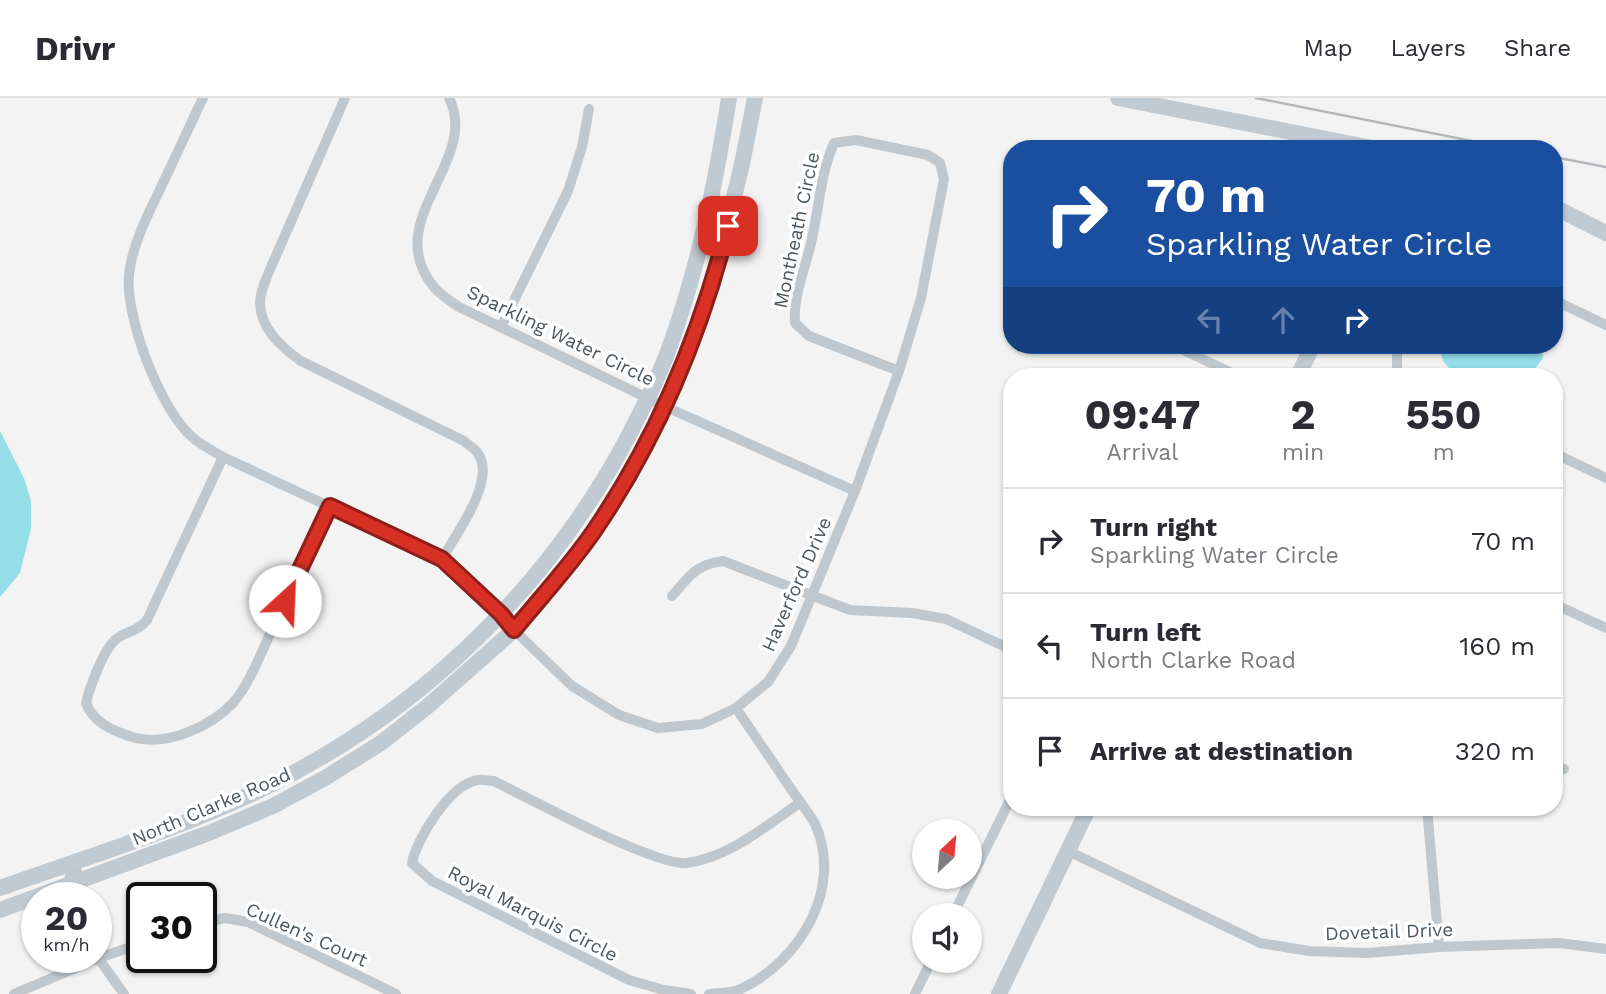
<!DOCTYPE html>
<html lang="en">
<head>
<meta charset="utf-8">
<style>
  :root { --surface:#fff; --page:#f7f7f7; --text:#2b2b33; --muted:#7c7c81; --line:#e1e1e2 }
  body { margin:0; font-family:"Work Sans",sans-serif; background:var(--page); color:var(--text); height:100vh; display:flex; flex-direction:column; font-size:26px; white-space:nowrap }
  * { box-sizing:border-box; margin:0 }
  p { font-size:23px; color:var(--muted) }
  .icon { flex:none; width:38px; height:38px; fill:none; stroke:currentColor; stroke-width:2; stroke-linecap:round; stroke-linejoin:round }
  .map { position:relative; flex:1; overflow:hidden }
  .panel { position:absolute; left:1003px; top:270px; width:560px; height:448px; display:flex; flex-direction:column; background:var(--surface); border-radius:28px; box-shadow:0 2px 5px #0004 }
  .panel>* { flex:none }
  .banner { position:absolute; left:1003px; top:42px; width:560px; height:214px; border-radius:28px; box-shadow:0 2px 5px #0004; background:#1a4fa0; color:#fff; overflow:hidden }
  .needle { width:46px; rotate:26deg }
  .tools { position:absolute; left:912px; top:721px; display:grid; gap:14px }
  .tools a { display:grid; place-items:center; width:70px; height:70px; border-radius:50%; background:var(--surface); box-shadow:0 2px 5px #0004; font-size:35px }
  .speed { position:absolute; left:21px; top:784px; display:flex; gap:14px; font-size:35px; font-weight:700; text-align:center }
  .speed>* { display:grid; place-content:center; width:91px; height:91px; border-radius:50%; background:var(--surface); box-shadow:0 2px 5px #0004; line-height:1 }
  .speed small { font-size:18px; font-weight:400 }
  .speed .limit { border:4px solid #111; border-radius:10px; background:#fff; color:#111 }
  .pin { position:absolute; display:grid; place-items:center; width:60px; height:60px; color:#fff; margin:-30px; border-radius:14px; box-shadow:0 4px 10px #0006 }
  .me { position:absolute; width:77px; margin:-38px; rotate:25deg; stroke-linejoin:round; filter:drop-shadow(0 0 5px #0008) }
  .turn { display:flex; align-items:center; gap:24px; height:147px; padding:0 28px; font-size:32px }
  .turn .icon { width:91px; height:91px; stroke-width:2.5 }
  .turn b { display:block; font-size:49px; line-height:60px }
  .lanes { display:flex; align-items:center; height:66px; padding:0 28px; background:#0003; justify-content:center; gap:35px; direction:ltr }
  .lanes .off { opacity:.35 }
  .eta { display:flex; justify-content:space-evenly; align-items:center; height:119px; text-align:center }
  .eta b { font-size:42px; font-weight:700; line-height:49px }
  ul { padding:0; list-style:none }
  li { display:flex; align-items:center; gap:21px; height:105px; padding:0 28px; border-top:2px solid var(--line) }
  li div { flex:1 }
  li b { display:block; font-size:26px }
  li em { font-style:normal }
  header { display:flex; align-items:center; gap:42px; box-sizing:border-box; height:98px; padding:0 35px; background:var(--surface); border-bottom:2px solid var(--line) }
  header strong { font-size:33px }
  nav { display:flex; gap:38px; margin-inline-start:auto; font-size:24px }
  .map>svg:first-child { display:block }
  .water { fill:#95dee8 }
  .lines { fill:none; stroke-linecap:round; stroke-linejoin:round }
  .street { stroke:#bfc8ce; stroke-width:10 }
  .secondary { stroke:#c0cad2; stroke-width:16 }
  .rail { stroke:#b5b8bc; stroke-width:2.5 }
  .route-casing { stroke:#8d1f18; stroke-width:18 }
  .route { stroke:#d93025; stroke-width:12 }
  .labels { text-anchor:middle; stroke-width:7; stroke-linejoin:round; paint-order:stroke }
  .street-label { font-size:19px; fill:#4b575f; stroke:#fff }
</style>
</head>
<body>
<header>
<strong>Drivr</strong>
<nav><a>Map</a><a>Layers</a><a>Share</a></nav>
</header>
<div class="map">
<svg width="1606" height="896" viewBox="0 0 1606 896">
  <rect width="100%" height="100%" fill="#f4f3f3"/>
  <!-- water -->
  <g class="water">
    <path d="M 1438,247 L 1541,247 L 1543,260 L 1530,278 L 1456,278 L 1443,263 Z"/>
    <path d="M 0,333 L 24,380 L 31,403 L 31,431 L 20,475 L 0,499 Z"/>
  </g>
  <g class="lines">
    <!-- street -->
    <g class="street">
      <path d="M 203,0 C 189,29 176,58 162,87 C 149,115 132,146 129,177 C 125,219 160,311 192,339 C 201,347 213,353 223,359 L 442,461 L 501,516 L 514,532 L 572,588 L 619,617 L 658,630 L 702,626 L 736,610 L 768,584 L 791,548 L 855,393 L 899,273 L 921,200 L 944,81 L 940,65 L 928,57 L 856,42 L 834,45 C 820,77 819,112 811,145 C 805,171 793,198 795,225 L 809,238 L 899,273"/>
      <path d="M 345,0 L 268,176 C 265,184 260,195 260,204 C 260,230 281,249 301,263 L 464,343 C 468,347 474,350 477,354 C 498,381 456,436 442,461"/>
      <path d="M 449,0 C 481,63 379,123 434,189 C 440,197 451,203 459,209 L 666,309 L 855,393"/>
      <path d="M 1554,202 L 1606,227"/>
      <path d="M 501,229 L 568,93 L 582,49 L 589,11"/>
      <path d="M 1173,247 L 1238,278"/>
      <path d="M 1401,247 L 1397,256 L 1397,273 L 1402,278"/>
      <path d="M 1554,355 L 1606,380"/>
      <path d="M 223,359 L 147,522 C 138,534 124,533 114,543 C 102,555 90,589 86,605 C 93,625 117,635 136,640 C 168,648 211,628 233,605 C 250,585 260,557 271,534 C 291,492 310,450 330,408"/>
      <path d="M 672,498 C 690,478 695,467 723,463 L 850,512 L 912,515 L 946,521 L 1012,552"/>
      <path d="M 1554,506 L 1606,530"/>
      <path d="M 1554,666 L 1564,671"/>
      <path d="M 1346,709 L 1359,709"/>
      <path d="M 1427,709 L 1439,849"/>
      <path d="M 1068,753 L 1260,845 L 1309,853 L 1367,855 L 1439,849 L 1559,845 L 1606,851"/>
      <path d="M 73,764 L 87,800"/>
      <path d="M 72,800 L 68,787 L 73,764"/>
      <path d="M 953,817 L 1012,698"/>
      <path d="M 201,825 L 225,820 L 248,824 L 396,896"/>
      <path d="M 96,831 L 99,860"/>
      <path d="M 96,857 L 124,896"/>
      <path d="M 14,896 L 99,860 L 142,845"/>
      <path d="M 691,896 L 664,892 L 629,882 L 432,783 L 412,765 C 417,740 450,686 478,682 C 482,681 489,683 494,683 C 528,700 657,769 687,765 C 730,759 765,728 800,705"/>
      <path d="M 709,896 C 719,895 732,895 741,891 C 800,863 844,790 815,726 C 809,714 798,702 791,691 C 773,664 754,637 736,610"/>
      <path d="M 915,896 L 931,863"/>
    </g>
    <!-- secondary -->
    <g class="secondary">
      <path d="M 1118,0 L 1377,51"/>
      <path d="M 1554,109 L 1606,135"/>
      <path d="M 1298,278 L 1313,247"/>
      <path d="M 0,790 C 87,759 177,732 260,692 C 418,616 547,492 629,337 C 645,306 661,275 672,242 C 700,163 716,82 729,0"/>
      <path d="M 0,812 L 209,735 L 273,708 L 325,680 L 381,645 L 428,608 L 514,532 L 593,435 L 631,375 L 666,309 L 713,186 L 742,66 L 755,0"/>
      <path d="M 999,896 L 1089,709"/>
    </g>
    <!-- rail -->
    <g class="rail">
      <path d="M 1256,0 L 1512,51"/>
      <path d="M 1554,59 L 1606,69"/>
    </g>
  </g>
  <g class="lines">
    <defs>
      <path id="route" d="M 285,503 L 330,408 L 442,461 L 501,516 L 514,532 C 541,499 570,468 594,433 C 658,339 700,238 728,128"/>
    </defs>
    <!-- route casing -->
    <use href="#route" class="route-casing"/>
    <!-- route -->
    <use href="#route" class="route"/>
  </g>
  <g class="labels">
    <!-- street labels -->
    <g class="street-label">
      <text transform="translate(796 132) rotate(-78)" y="7">Montheath Circle</text>
      <text transform="translate(561 237) rotate(26)" y="7">Sparkling Water Circle</text>
      <text transform="translate(796 486) rotate(-66)" y="7">Haverford Drive</text>
      <text transform="translate(211 708) rotate(-23)" y="7">North Clarke Road</text>
      <text transform="translate(533 815) rotate(27)" y="7">Royal Marquis Circle</text>
      <text transform="translate(1389 833) rotate(-2)" y="7">Dovetail Drive</text>
      <text transform="translate(307 836) rotate(24)" y="7">Cullen's Court</text>
    </g>
  </g>
</svg>
<div class="tools">
<a><svg class="needle" viewBox="-14 -14 28 28"><path d="M0-13l5 13h-10z" fill="#e53935"/><path d="M0 13l5-13h-10z" fill="#7c7c81"/></svg></a>
<a><svg class="icon" aria-label="sound" viewBox="0 0 24 24"><path d="M4 9h4l5-4v14l-5-4H4zM17 9q2 3 0 6"/></svg></a>
</div>
<div class="speed"><div>20<small>km/h</small></div><div class="limit">30</div></div>
<div class="pin" style="left:728px;top:128px;background:#d93025"><svg class="icon" aria-label="arrive" viewBox="0 0 24 24"><path d="M6 21V4h12l-3 4 3 4H6"/></svg></div>
<svg class="me" style="left:285px;top:503px" viewBox="-20 -20 40 40"><circle r="19" fill="#fff"/><path d="M0-13L10 11 0 6-10 11z" fill="#d93025"/></svg>
<div class="banner">
<div class="turn"><svg class="icon" aria-label="right" viewBox="0 0 24 24"><path d="M7 20v-9h11M14 6l5 5-5 5"/></svg><div><b>70 m</b>Sparkling Water Circle</div></div>
<div class="lanes"><svg class="icon off" aria-label="left" viewBox="0 0 24 24"><path d="M17 20v-9H6M10 6l-5 5 5 5"/></svg><svg class="icon off" aria-label="ahead" viewBox="0 0 24 24"><path d="M12 20V5M6 11l6-6 6 6"/></svg><svg class="icon" aria-label="right" viewBox="0 0 24 24"><path d="M7 20v-9h11M14 6l5 5-5 5"/></svg></div>
</div>
<section class="panel">
<div class="eta">
<div><b>09:47</b><p>Arrival</p></div>
<div><b>2</b><p>min</p></div>
<div><b>550</b><p>m</p></div>
</div>
<ul>
<li><svg class="icon" aria-label="right" viewBox="0 0 24 24"><path d="M7 20v-9h11M14 6l5 5-5 5"/></svg><div><b>Turn right</b><p>Sparkling Water Circle</p></div><em>70 m</em></li>
<li><svg class="icon" aria-label="left" viewBox="0 0 24 24"><path d="M17 20v-9H6M10 6l-5 5 5 5"/></svg><div><b>Turn left</b><p>North Clarke Road</p></div><em>160 m</em></li>
<li><svg class="icon" aria-label="arrive" viewBox="0 0 24 24"><path d="M6 21V4h12l-3 4 3 4H6"/></svg><div><b>Arrive at destination</b></div><em>320 m</em></li>
</ul>
</section>
</div>
</body>
</html>
